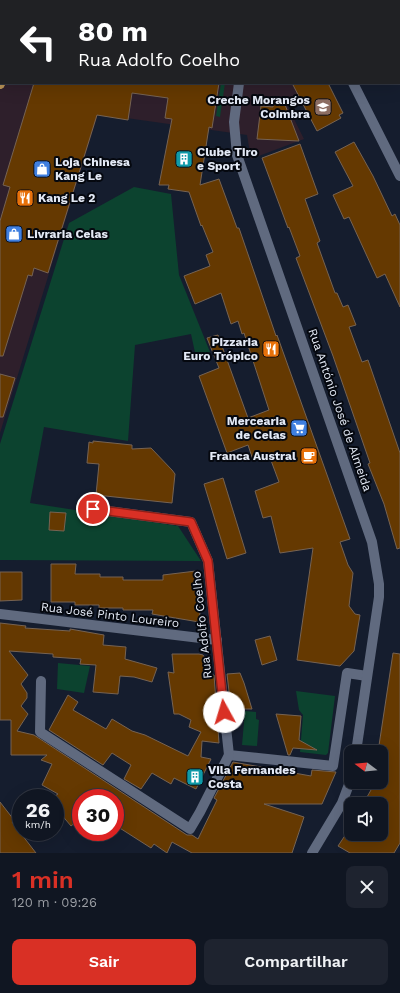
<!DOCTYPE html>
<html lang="pt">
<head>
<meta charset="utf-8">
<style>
  :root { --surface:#101622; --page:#1e232f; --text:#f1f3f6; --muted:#9c9fa5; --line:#303540; --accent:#d93025 }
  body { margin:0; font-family:"Work Sans",sans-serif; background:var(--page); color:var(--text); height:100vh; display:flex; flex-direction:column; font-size:15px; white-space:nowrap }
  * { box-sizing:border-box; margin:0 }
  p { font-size:13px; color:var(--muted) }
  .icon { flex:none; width:22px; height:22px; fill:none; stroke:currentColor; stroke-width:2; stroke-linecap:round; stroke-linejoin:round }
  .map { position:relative; height:853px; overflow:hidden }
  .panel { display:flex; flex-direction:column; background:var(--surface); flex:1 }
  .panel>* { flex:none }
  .top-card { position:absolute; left:0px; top:0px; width:400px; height:84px; box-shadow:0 4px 16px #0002,0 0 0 1px var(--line); background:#202124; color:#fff; overflow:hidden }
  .needle { width:26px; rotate:286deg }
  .buttons { position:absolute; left:344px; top:745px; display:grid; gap:8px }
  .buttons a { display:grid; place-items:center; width:44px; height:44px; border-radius:8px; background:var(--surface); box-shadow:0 4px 16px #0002,0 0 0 1px var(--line); font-size:20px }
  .speed { position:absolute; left:12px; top:789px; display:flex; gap:8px; font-size:20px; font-weight:700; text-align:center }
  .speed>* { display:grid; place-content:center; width:52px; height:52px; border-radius:50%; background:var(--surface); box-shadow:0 4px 16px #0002,0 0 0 1px var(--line); line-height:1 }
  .speed small { font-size:10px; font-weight:400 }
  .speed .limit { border:6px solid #d22; background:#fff; color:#111 }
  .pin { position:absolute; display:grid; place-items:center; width:34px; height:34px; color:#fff; margin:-17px; border:2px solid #fff; border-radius:50%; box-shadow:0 1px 4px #0007 }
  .me { position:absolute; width:44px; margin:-22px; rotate:354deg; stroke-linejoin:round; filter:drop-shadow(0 0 3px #0008) }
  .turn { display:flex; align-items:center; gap:14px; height:84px; padding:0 12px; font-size:18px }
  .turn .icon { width:52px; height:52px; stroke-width:2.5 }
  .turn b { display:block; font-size:28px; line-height:34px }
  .round { display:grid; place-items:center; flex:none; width:42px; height:42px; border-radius:8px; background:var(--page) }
  .summary { display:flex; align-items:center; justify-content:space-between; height:68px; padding:0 12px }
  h1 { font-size:24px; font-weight:600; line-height:30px; color:var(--accent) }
  .action { display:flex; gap:8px; margin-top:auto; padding:8px 12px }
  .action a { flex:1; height:46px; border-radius:8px; background:var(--accent); color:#fff; font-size:16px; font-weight:600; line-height:46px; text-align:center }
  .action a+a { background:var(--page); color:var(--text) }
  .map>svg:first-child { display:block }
  .commercial { fill:#2e1f2b }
  .green { fill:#0c432f }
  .building { fill:#653901; stroke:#766353 }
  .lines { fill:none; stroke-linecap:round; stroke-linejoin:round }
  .minor { stroke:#606a7f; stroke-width:10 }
  .tertiary { stroke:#606a7f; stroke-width:10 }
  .primary { stroke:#b38f54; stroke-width:10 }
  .route-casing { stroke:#8d1f18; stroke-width:10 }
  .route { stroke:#d93025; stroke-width:7 }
  .labels { text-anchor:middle; stroke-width:4; stroke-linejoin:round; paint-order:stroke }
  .poi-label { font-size:12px; font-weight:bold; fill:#e4eaf6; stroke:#05080f; text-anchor:start }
  .street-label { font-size:12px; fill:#e4eaf6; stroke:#05080f }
</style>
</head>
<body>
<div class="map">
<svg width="400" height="853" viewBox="0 0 400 853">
  <rect width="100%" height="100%" fill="#151d2e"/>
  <!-- commercial -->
  <path class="commercial" d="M 0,0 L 362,0 L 1,1 L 1,83 L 320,83 L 285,101 L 304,139 L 251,159 L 247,135 L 98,114 L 0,433 Z"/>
  <!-- green -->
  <g class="green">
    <path d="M 221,83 L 225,83 L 220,117 L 216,116 Z"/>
    <path d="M 134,187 L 171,194 L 179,275 L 210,352 L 196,357 L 191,334 L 135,345 L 128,441 L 44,427 L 30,503 L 178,526 L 201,561 L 0,560 L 0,444 L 69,223 Z"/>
    <path d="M 58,663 L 90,666 L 84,693 L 57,689 Z"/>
    <path d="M 296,691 L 335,696 L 328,753 L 326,755 L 300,752 L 303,715 L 299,710 Z"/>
    <path d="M 245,711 L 256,712 L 256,719 L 259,720 L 257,746 L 242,745 Z"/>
  </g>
  <!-- building -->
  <g class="building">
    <path d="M 34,83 L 219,83 L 212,128 L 209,127 L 200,185 L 219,179 L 237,228 L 239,228 L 276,336 L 277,335 L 350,539 L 340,542 L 348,565 L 353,573 L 349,606 L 355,614 L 360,615 L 354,651 L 340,666 L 297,660 L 313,548 L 280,553 L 271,516 L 263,518 L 255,491 L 279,482 L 269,455 L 253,460 L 248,445 L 227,453 L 199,376 L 219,368 L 207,338 L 218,335 L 248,418 L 269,410 L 244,333 L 242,334 L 238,321 L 231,324 L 221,293 L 195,304 L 184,276 L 210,266 L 206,255 L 213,252 L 202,225 L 201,226 L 189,192 L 168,189 L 169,185 L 159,185 L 172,119 L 165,118 L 168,98 L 132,93 L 128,120 L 97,115 L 48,273 L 34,268 L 32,276 L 28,275 L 3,356 L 0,356 L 0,221 L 10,187 L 3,185 Z"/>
    <path d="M 292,83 L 328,83 L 343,113 L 339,115 L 341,118 L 317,131 Z"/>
    <path d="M 273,101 L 284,102 L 299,141 L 257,139 L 261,106 L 273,107 Z"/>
    <path d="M 354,142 L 373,176 L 392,216 L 395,214 L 400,225 L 400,307 L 385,274 L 377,278 L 349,217 L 344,219 L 333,195 L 353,186 L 335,152 Z"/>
    <path d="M 300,144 L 318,194 L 305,199 L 320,241 L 317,243 L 335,293 L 337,293 L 343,307 L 348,305 L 356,325 L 349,327 L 362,362 L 368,360 L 400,453 L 400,548 L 397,549 L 384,504 L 368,464 L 370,463 L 333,356 L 296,258 L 300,256 L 289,227 L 288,228 L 262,158 Z"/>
    <path d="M 0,374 L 15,378 L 3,417 L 0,417 Z"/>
    <path d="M 93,441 L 132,445 L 132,449 L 151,448 L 172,470 L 175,474 L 172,503 L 96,495 L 99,464 L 87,463 L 89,442 L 93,443 Z"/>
    <path d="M 223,478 L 246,553 L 227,559 L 204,484 Z"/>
    <path d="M 50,512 L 66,513 L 64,531 L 49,530 Z"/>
    <path d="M 51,564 L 76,564 L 75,574 L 100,574 L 100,577 L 123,577 L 123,580 L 163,580 L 163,575 L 196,571 L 200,612 L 199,622 L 152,614 L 153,610 L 123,610 L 123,608 L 99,608 L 99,605 L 75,605 L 75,602 L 51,602 Z"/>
    <path d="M 0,572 L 22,572 L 22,600 L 0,601 Z"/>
    <path d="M 0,623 L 26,626 L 25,628 L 70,631 L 70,629 L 104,635 L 103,645 L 126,647 L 125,659 L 157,668 L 152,682 L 134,677 L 120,676 L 118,694 L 93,692 L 96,665 L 80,664 L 81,659 L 53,657 L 53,654 L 9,651 L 28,675 L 21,684 L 27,693 L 27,698 L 21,706 L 28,714 L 17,731 L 34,735 L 187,835 L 192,835 L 198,839 L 217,800 L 214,798 L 233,762 L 311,776 L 312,770 L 336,772 L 322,804 L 264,804 L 304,817 L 292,853 L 192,853 L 172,842 L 167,853 L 154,844 L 151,848 L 115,825 L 115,798 L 81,798 L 81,818 L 71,826 L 55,807 L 55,796 L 58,794 L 42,785 L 52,764 L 41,760 L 47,755 L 11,755 L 11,720 L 0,720 Z"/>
    <path d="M 270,636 L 277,660 L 262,665 L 255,640 Z"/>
    <path d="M 393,653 L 400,654 L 400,843 L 394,853 L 350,853 L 338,846 L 346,834 L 381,834 L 381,804 L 363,804 L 375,783 L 382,787 L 388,759 L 381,758 L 381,752 L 378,752 Z"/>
    <path d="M 172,654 L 199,654 L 203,655 L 205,658 L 207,676 L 214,675 L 219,743 L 202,741 L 201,757 L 211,759 L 196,789 L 174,778 L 171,784 L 152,773 L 141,789 L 124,779 L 131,765 L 112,753 L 103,765 L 49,730 L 68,695 L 78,702 L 73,710 L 106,729 L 112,719 L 132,731 L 145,735 L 188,756 L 201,732 L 189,727 L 191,720 L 179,714 L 174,714 L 168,672 L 174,673 Z"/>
    <path d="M 240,673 L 244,683 L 252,709 L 231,709 L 227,674 Z"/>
    <path d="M 276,714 L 301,716 L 299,740 L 317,750 L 293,748 L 290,755 L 288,755 Z"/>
    <path d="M 0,802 L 14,820 L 12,822 L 36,853 L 0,853 Z"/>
  </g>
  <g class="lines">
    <!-- minor -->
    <g class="minor">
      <path d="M 311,0 L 312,1"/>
      <path d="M 353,83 L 400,176"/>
      <path d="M 93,509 L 191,522 L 208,561 L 229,755 L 333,766 L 347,673 L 367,676"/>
      <path d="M 0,614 L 217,640"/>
      <path d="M 41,681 L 40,732 L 190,829 L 200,812 L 229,755"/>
    </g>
    <!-- tertiary -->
    <g class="tertiary">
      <path d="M 256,1 L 257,0"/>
      <path d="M 239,83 L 234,122 L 237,155 L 372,542 L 379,584 L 379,597 L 356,752"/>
      <path d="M 312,853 L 342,803 L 351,779"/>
    </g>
    <!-- primary -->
    <g class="primary">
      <path d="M 5,1 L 5,0"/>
      <path d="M 37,1 L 38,0"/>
      <path d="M 0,20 L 1,16"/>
      <path d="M 0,84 L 1,81"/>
    </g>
  </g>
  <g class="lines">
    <defs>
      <path id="route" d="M 93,509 L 191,522 L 208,561 L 224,712"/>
    </defs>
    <!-- route casing -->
    <use href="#route" class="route-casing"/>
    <!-- route -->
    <use href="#route" class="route"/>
  </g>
  <!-- icons -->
  <defs>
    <symbol id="school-square" viewBox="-11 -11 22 22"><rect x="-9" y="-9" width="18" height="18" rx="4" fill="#8d6e63" stroke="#05080f"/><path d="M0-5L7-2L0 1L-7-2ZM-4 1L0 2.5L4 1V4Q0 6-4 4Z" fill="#fff"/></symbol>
    <symbol id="building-square" viewBox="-11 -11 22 22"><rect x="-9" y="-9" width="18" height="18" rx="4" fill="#0f9aa8" stroke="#05080f"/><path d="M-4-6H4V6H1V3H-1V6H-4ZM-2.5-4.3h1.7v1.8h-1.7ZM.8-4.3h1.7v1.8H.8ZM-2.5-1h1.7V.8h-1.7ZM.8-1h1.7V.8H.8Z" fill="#fff"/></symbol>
    <symbol id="shop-square" viewBox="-11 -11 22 22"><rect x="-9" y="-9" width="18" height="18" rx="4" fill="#3f7fe0" stroke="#05080f"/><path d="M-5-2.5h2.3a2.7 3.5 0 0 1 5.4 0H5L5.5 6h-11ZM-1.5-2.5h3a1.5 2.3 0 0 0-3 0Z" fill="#fff"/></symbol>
    <symbol id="restaurant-square" viewBox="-11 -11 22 22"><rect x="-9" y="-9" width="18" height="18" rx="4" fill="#e8710a" stroke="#05080f"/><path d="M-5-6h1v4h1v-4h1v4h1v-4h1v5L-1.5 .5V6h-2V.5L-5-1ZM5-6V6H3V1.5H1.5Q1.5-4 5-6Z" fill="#fff"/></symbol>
    <symbol id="supermarket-square" viewBox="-11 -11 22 22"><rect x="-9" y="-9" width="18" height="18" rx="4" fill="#3f7fe0" stroke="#05080f"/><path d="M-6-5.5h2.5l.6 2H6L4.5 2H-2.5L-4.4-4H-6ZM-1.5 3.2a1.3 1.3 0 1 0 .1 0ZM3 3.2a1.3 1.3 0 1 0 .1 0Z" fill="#fff"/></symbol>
    <symbol id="cafe-square" viewBox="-11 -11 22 22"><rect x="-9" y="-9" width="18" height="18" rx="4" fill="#e8710a" stroke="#05080f"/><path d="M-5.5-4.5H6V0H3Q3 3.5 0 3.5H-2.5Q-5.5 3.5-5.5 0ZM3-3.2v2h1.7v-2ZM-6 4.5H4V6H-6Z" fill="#fff"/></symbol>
  </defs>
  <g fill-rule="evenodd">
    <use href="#school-square" x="313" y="97" width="20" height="20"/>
    <use href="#building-square" x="174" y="149" width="20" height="20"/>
    <use href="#shop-square" x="32" y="159" width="20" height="20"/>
    <use href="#restaurant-square" x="15" y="188" width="20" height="20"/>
    <use href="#shop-square" x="4" y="224" width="20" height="20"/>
    <use href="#restaurant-square" x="261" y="339" width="20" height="20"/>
    <use href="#supermarket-square" x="289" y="418" width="20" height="20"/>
    <use href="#cafe-square" x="299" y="446" width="20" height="20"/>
    <use href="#building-square" x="185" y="767" width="20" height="20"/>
  </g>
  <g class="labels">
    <!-- poi labels -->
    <g class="poi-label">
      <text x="310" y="104" text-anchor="end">Creche Morangos<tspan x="310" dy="14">Coimbra</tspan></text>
      <text x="197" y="156">Clube Tiro<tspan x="197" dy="14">e Sport</tspan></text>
      <text x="55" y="166">Loja Chinesa<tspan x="55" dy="14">Kang Le</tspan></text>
      <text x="38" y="202">Kang Le 2</text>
      <text x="27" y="238">Livraria Celas</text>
      <text x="258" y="346" text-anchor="end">Pizzaria<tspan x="258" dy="14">Euro Trópico</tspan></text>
      <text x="286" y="425" text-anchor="end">Mercearia<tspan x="286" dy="14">de Celas</tspan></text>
      <text x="296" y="460" text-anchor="end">Franca Austral</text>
      <text x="208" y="774">Vila Fernandes<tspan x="208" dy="14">Costa</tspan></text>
    </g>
    <!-- street labels -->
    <g class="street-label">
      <text transform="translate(340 410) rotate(71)" y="4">Rua António José de Almeida</text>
      <text transform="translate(110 615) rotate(7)" y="4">Rua José Pinto Loureiro</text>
      <text transform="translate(202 625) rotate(-96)" y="4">Rua Adolfo Coelho</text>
    </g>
  </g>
</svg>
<div class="buttons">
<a><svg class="needle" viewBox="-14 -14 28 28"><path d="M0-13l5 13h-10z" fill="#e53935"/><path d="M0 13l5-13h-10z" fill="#9c9fa5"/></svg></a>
<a><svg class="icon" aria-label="sound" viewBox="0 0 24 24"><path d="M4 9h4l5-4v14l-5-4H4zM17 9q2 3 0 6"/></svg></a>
</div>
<div class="speed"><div>26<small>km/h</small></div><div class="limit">30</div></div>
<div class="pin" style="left:93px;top:509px;background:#d93025"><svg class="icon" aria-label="arrive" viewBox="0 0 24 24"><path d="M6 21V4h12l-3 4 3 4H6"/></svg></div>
<svg class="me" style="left:224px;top:712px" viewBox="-20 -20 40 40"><circle r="19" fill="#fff"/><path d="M0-13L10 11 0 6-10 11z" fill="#d93025"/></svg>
<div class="top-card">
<div class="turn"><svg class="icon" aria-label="left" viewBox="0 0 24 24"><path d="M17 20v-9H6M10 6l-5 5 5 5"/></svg><div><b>80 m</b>Rua Adolfo Coelho</div></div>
</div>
</div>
<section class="panel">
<div class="summary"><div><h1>1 min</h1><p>120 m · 09:26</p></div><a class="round"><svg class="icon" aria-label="close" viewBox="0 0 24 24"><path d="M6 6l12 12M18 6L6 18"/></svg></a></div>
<div class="action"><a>Sair</a><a>Compartilhar</a></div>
</section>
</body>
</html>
